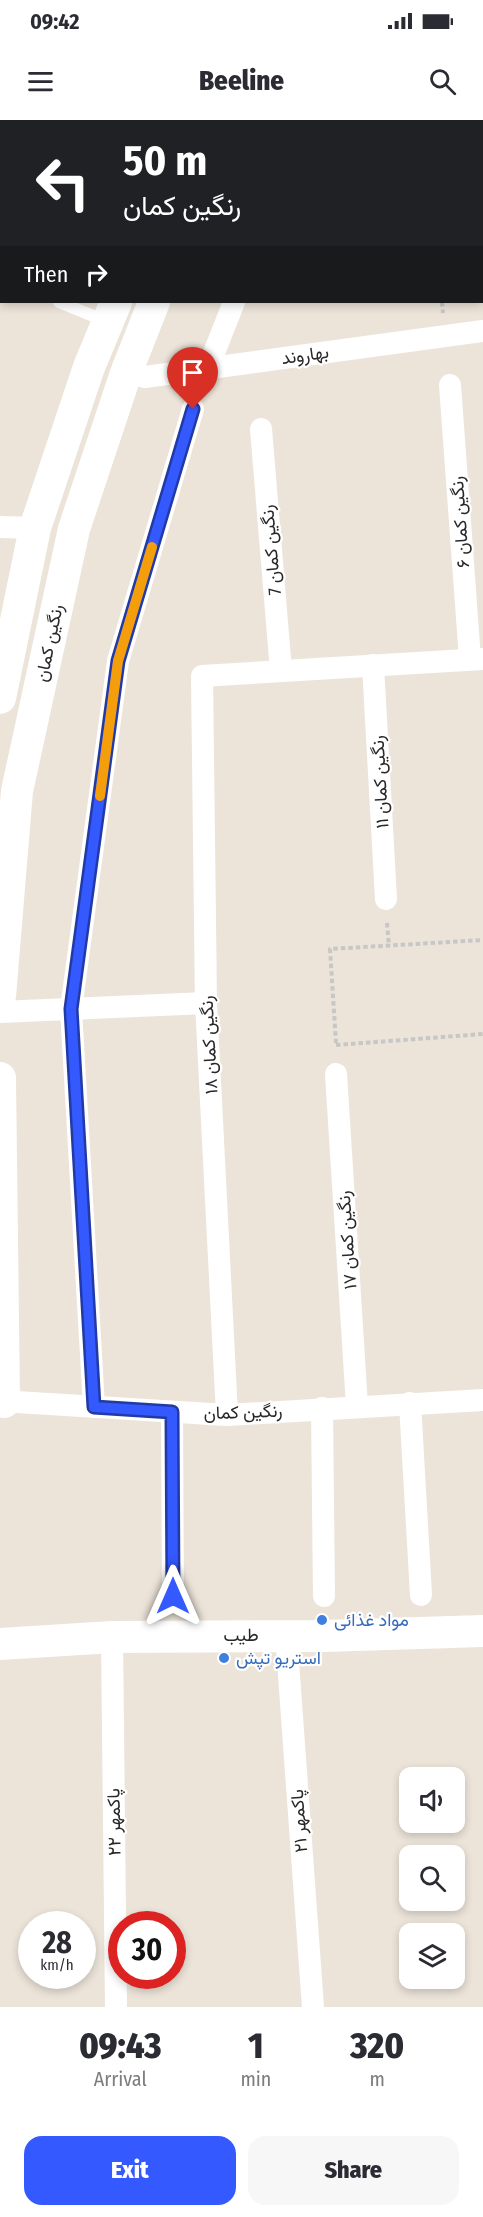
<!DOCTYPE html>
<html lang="en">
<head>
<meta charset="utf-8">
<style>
  :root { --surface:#fff; --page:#f7f7f7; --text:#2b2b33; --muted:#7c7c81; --accent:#3359ff }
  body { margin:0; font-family:"Fira Sans Condensed",Vazirmatn,sans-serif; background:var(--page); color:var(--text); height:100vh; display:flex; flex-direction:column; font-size:22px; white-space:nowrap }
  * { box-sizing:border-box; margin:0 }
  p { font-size:20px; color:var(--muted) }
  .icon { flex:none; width:33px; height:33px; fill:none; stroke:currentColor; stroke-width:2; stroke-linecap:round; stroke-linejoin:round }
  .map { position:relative; height:1887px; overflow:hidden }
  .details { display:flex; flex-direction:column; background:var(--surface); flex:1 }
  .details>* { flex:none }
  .hud { position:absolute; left:0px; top:0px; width:483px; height:183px; box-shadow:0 3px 9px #0003; background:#202124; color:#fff; overflow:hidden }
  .controls { position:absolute; left:399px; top:1647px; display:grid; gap:12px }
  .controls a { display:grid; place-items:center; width:66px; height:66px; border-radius:12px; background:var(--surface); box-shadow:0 3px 9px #0003; font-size:30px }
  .speed { position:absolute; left:18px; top:1791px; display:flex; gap:12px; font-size:30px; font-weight:700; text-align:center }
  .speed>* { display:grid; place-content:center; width:78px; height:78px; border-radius:50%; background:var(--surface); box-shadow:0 3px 9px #0003; line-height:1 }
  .speed small { font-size:15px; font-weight:400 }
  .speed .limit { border:9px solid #d22; background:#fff; color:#111 }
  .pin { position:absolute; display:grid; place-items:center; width:51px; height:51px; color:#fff; margin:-62px -26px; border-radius:50% 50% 50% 0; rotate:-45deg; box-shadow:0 0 6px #0007 }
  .pin .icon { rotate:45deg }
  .me { position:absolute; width:66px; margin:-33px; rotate:0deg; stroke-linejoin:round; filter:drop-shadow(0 0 4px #0008) }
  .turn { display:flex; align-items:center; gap:21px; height:126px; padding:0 24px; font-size:27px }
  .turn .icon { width:78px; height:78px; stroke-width:2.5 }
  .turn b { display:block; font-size:42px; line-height:51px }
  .then { display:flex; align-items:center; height:57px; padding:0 24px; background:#0003; gap:12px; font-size:22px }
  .eta { display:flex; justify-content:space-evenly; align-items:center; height:102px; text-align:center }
  .eta b { font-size:36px; font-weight:800; line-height:42px }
  .cta { display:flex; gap:12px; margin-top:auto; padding:12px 24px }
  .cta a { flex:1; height:69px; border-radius:18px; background:var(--accent); color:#fff; font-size:24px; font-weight:800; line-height:69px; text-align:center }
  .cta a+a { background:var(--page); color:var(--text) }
  .status { display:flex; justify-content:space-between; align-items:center; height:42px; padding:0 30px; background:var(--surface); direction:ltr }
  .status svg { height:16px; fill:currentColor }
  header { display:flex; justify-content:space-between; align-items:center; height:78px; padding:0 24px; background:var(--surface); font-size:27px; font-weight:800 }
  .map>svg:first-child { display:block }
  .pitch { fill:#c5ee8d }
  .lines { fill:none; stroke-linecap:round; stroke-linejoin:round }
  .path { stroke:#c7c7c7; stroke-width:4; stroke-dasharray:4.5 3; stroke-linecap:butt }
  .lane { stroke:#fff; stroke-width:12 }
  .street { stroke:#fff; stroke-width:22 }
  .secondary { stroke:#fff; stroke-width:32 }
  .route-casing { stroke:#213aa6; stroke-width:15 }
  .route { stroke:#3359ff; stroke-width:10 }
  .slow { stroke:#f59e0b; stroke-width:10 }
  .shop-dot { fill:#3f7fe0; stroke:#fff; stroke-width:2 }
  .labels { text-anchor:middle; stroke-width:4.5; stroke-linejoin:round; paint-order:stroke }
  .street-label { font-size:18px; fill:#282828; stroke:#fff }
  .shop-label { font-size:18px; fill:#366cbe; stroke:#fff; text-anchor:start }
</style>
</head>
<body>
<div class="status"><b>09:42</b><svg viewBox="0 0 49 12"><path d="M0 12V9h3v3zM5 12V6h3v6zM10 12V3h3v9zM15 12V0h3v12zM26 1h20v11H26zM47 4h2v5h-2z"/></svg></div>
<header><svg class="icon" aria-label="menu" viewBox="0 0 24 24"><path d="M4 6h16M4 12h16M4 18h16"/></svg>Beeline<svg class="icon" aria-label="search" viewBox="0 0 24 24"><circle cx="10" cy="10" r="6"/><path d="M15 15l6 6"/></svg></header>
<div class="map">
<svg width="483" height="1887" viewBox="0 0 483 1887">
  <rect width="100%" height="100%" fill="#ece4d9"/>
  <!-- pitch -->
  <path class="pitch" d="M 0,0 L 61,0 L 2,2 L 0,159 Z"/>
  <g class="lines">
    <!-- path -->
    <g class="path">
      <path d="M 442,182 L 443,193"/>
      <path d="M 387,803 L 389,826"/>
      <path d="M 336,923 L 330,829 L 483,820"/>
      <path d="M 336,925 L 483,914"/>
    </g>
    <!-- lane -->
    <g class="lane">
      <path d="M 1,157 L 2,157"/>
      <path d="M 59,182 L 108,202"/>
    </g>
    <!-- street -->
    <g class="street">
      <path d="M 433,0 L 433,2"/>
      <path d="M 303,2 L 304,0"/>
      <path d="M 208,248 L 234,182"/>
      <path d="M 126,253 L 145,257 L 483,211"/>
      <path d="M 450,265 L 470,539"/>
      <path d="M 261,309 L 281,551"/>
      <path d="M 0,407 L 35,408"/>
      <path d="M 373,545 L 386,779"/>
      <path d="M 0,892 L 206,883"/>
      <path d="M 336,954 L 357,1286"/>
      <path d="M 0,1281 L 227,1295 L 483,1280"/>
      <path d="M 410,1283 L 421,1475"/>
      <path d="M 94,1287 L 71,889 L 118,541 L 193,289"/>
      <path d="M 322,1288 L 324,1476"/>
      <path d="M 172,1292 L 173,1476"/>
      <path d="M 227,1295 L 206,883 L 202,556 L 483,539"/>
      <path d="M 286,1514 L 313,1887"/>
      <path d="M 112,1517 L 116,1887"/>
    </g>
    <!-- secondary -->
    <g class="secondary">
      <path d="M 187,2 L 188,0"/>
      <path d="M 225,2 L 225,0"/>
      <path d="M 0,578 L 35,408 L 89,247 L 116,182"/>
      <path d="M 0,876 L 17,671 L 74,409 L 126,253 L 154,182"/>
      <path d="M 0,958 L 4,1282"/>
      <path d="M 0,1524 L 112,1517 L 324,1516 L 483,1511"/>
    </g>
  </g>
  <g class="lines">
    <defs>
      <path id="route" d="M 173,1476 L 172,1292 L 94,1287 L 71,889 L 118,541 L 193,289"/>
    </defs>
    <!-- route casing -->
    <use href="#route" class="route-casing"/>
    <!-- route -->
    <use href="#route" class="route"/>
    <!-- slow -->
    <path class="slow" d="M 100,676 L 118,541 L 152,427"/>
  </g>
  <!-- markers -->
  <g class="shop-dot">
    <circle cx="322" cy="1500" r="6"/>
    <circle cx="224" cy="1538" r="6"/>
  </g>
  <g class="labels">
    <!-- street labels -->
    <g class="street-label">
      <text transform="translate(305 235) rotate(-8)" y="6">بهاروند</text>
      <text transform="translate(460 402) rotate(-94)" y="6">رنگین کمان ۶</text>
      <text transform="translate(271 430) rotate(-95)" y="6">رنگین کمان 7</text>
      <text transform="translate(49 523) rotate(-78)" y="6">رنگین کمان</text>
      <text transform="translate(380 662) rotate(-93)" y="6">رنگین کمان ۱۱</text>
      <text transform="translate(209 925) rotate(-93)" y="6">رنگین کمان ۱۸</text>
      <text transform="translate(347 1120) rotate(-94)" y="6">رنگین کمان ۱۷</text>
      <text transform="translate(243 1292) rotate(-2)" y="6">رنگین کمان</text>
      <text transform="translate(241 1515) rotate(-1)" y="6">طیب</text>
      <text transform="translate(299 1701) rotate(-94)" y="6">پاکمهر ۲۱</text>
      <text transform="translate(114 1702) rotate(-91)" y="6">پاکمهر ۲۲</text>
    </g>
    <!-- shop labels -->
    <g class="shop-label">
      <text x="334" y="1506">مواد غذائی</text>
      <text x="236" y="1544">استریو تپش</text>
    </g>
  </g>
</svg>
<div class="controls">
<a><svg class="icon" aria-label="sound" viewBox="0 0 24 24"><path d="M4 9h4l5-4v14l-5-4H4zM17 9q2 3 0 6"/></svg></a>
<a><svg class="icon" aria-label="search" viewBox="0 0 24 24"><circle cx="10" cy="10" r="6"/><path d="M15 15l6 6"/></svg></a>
<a><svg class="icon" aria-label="layers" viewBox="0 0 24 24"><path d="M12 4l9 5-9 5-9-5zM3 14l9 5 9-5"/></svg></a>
</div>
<div class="speed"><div>28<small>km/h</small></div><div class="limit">30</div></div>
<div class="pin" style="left:193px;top:289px;background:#d93025"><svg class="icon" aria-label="arrive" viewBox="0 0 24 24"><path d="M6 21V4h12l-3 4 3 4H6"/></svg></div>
<svg class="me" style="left:173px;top:1476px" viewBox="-20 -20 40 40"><path d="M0-17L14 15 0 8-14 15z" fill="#3359ff" stroke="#fff" stroke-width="4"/></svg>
<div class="hud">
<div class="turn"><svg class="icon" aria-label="left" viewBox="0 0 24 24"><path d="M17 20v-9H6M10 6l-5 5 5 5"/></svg><div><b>50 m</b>رنگین کمان</div></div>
<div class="then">Then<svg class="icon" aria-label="right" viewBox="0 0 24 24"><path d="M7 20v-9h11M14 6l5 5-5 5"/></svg></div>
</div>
</div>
<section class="details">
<div class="eta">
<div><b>09:43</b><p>Arrival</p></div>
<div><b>1</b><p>min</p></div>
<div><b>320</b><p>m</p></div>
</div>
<div class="cta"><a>Exit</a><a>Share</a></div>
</section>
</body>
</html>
